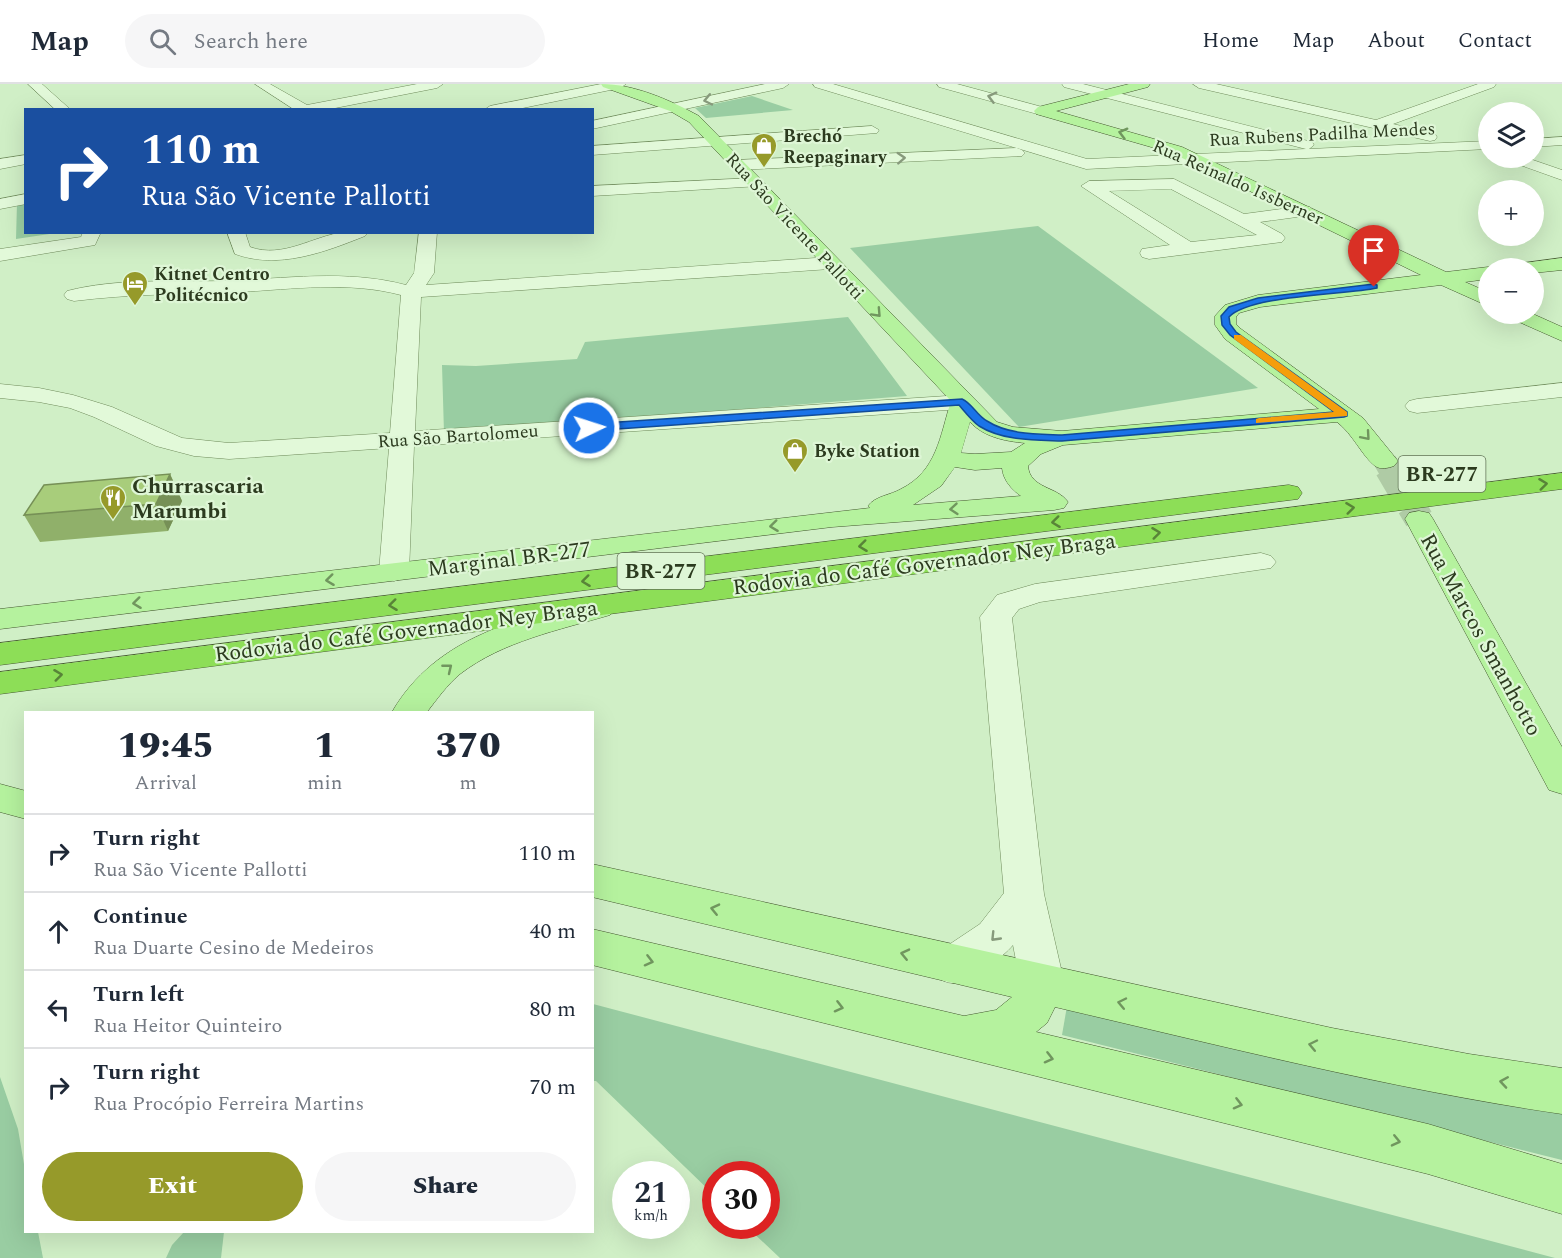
<!DOCTYPE html>
<html lang="en">
<head>
<meta charset="utf-8">
<style>
  :root { --surface:#fff; --page:#f6f6f7; --text:#1f2937; --muted:#747a83; --line:#e0e1e3; --accent:#969a2a }
  body { margin:0; font-family:Spectral,serif; background:var(--page); color:var(--text); height:100vh; display:flex; flex-direction:column; font-size:22px; white-space:nowrap }
  * { box-sizing:border-box; margin:0 }
  p { font-size:20px; color:var(--muted) }
  .icon { flex:none; width:33px; height:33px; fill:none; stroke:currentColor; stroke-width:2; stroke-linecap:round; stroke-linejoin:round }
  .map { position:relative; flex:1; overflow:hidden }
  .details { position:absolute; left:24px; top:627px; width:570px; height:522px; display:flex; flex-direction:column; background:var(--surface); border-radius:0px; box-shadow:0 6px 24px #0002 }
  .details>* { flex:none }
  .top-card { position:absolute; left:24px; top:24px; width:570px; height:126px; border-radius:0px; box-shadow:0 6px 24px #0002; background:#1a4fa0; color:#fff; overflow:hidden }
  .fabs { position:absolute; left:1478px; top:18px; display:grid; gap:12px }
  .fabs a { display:grid; place-items:center; width:66px; height:66px; border-radius:50%; background:var(--surface); box-shadow:0 6px 24px #0002; font-size:30px }
  .speed { position:absolute; left:612px; top:1077px; display:flex; gap:12px; font-size:30px; font-weight:700; text-align:center }
  .speed>* { display:grid; place-content:center; width:78px; height:78px; border-radius:50%; background:var(--surface); box-shadow:0 6px 24px #0002; line-height:1 }
  .speed small { font-size:15px; font-weight:400 }
  .speed .limit { border:9px solid #d22; background:#fff; color:#111 }
  .pin { position:absolute; display:grid; place-items:center; width:51px; height:51px; color:#fff; margin:-62px -26px; border-radius:50% 50% 50% 0; rotate:-45deg; box-shadow:0 0 6px #0007 }
  .pin .icon { rotate:45deg }
  .me { position:absolute; width:66px; margin:-33px; rotate:86deg; stroke-linejoin:round; filter:drop-shadow(0 0 4px #0008) }
  .turn { display:flex; align-items:center; gap:21px; height:126px; padding:0 18px; font-size:27px }
  .turn .icon { width:78px; height:78px; stroke-width:2.5 }
  .turn b { display:block; font-size:42px; line-height:51px }
  .eta { display:flex; justify-content:space-evenly; align-items:center; height:102px; text-align:center }
  .eta b { font-size:36px; font-weight:800; line-height:42px }
  .primary-button { display:flex; gap:12px; margin-top:auto; padding:12px 18px }
  .primary-button a { flex:1; height:69px; border-radius:36px; background:var(--accent); color:#fff; font-size:24px; font-weight:800; line-height:69px; text-align:center }
  .primary-button a+a { background:var(--page); color:var(--text) }
  ul { padding:0; list-style:none }
  li { display:flex; align-items:center; gap:18px; height:78px; padding:0 18px; border-top:2px solid var(--line) }
  li div { flex:1 }
  li b { display:block; font-size:22px }
  li em { font-style:normal }
  header { display:flex; align-items:center; gap:36px; box-sizing:border-box; height:84px; padding:0 30px; background:var(--surface); border-bottom:2px solid var(--line) }
  header strong { font-size:28px }
  nav { display:flex; gap:33px; margin-inline-start:auto; font-size:21px }
  .search { width:420px; height:54px; background:var(--page); display:flex; align-items:center; gap:15px; box-sizing:border-box; padding:0 21px; border-radius:33px; color:var(--muted); font-size:22px }
  .map>svg:first-child { display:block }
  .green { fill:#99cda2 }
  .lines { fill:none; stroke-linecap:round; stroke-linejoin:round }
  .major-tunnel-far1 { stroke:#afcba5; stroke-width:23; stroke-dasharray:23 11; stroke-linecap:butt }
  .major-tunnel { stroke:#afcba5; stroke-width:29; stroke-dasharray:29 15; stroke-linecap:butt }
  .minor-casing { stroke:#6f8b5b; stroke-width:1 }
  .major-casing { stroke:#44582f; stroke-width:1 }
  .highway-casing { stroke:#44582f; stroke-width:1 }
  .minor { fill:#e2f9d9; fill-rule:evenodd }
  .major { fill:#b5f29e; fill-rule:evenodd }
  .highway { fill:#8dde57; fill-rule:evenodd }
  .wall { fill:#90b06a }
  .shaded-wall { fill:#769056 }
  .building { fill:#a8cd7b; stroke:#769056; stroke-width:1.5 }
  .oneway { stroke:#879a7c }
  .oneway2 { stroke:#70965e }
  .oneway3 { stroke:#588438 }
  .route { fill:#1a73e8; stroke:#114b97; stroke-width:1.5 }
  .slow { fill:#f59e0b }
  .labels { text-anchor:middle; stroke-width:4.5; stroke-linejoin:round; paint-order:stroke }
  .far-street-label { font-size:18px; fill:#2c3b1f; stroke:#def6d6 }
  .far-poi-label { font-size:18px; font-weight:bold; fill:#2c3b1f; stroke:#def6d6; text-anchor:start }
  .shield { fill:#def6d6; stroke:#617356; stroke-width:1.5 }
  .shield-label { font-size:21px; font-weight:bold; fill:#2c3b1f }
  .poi-label { font-size:22px; font-weight:bold; fill:#2c3b1f; stroke:#def6d6; text-anchor:start }
  .street-label { font-size:22px; fill:#2c3b1f; stroke:#def6d6 }
</style>
</head>
<body>
<header>
<strong>Map</strong>
<div class="search"><svg class="icon" aria-label="search" viewBox="0 0 24 24"><circle cx="10" cy="10" r="6"/><path d="M15 15l6 6"/></svg>Search here</div>
<nav><a>Home</a><a>Map</a><a>About</a><a>Contact</a></nav>
</header>
<div class="map">
<svg width="1562" height="1174" viewBox="0 0 1562 1174">
  <rect width="100%" height="100%" fill="#d0efc6"/>
  <!-- green -->
  <g class="green">
    <path d="M 752,12 L 793,26 L 706,34 L 695,24 Z"/>
    <path d="M 25,118 L 26,148 L 56,149 L 16,155 L 17,119 Z"/>
    <path d="M 1038,142 L 1258,304 L 1019,343 L 850,164 Z"/>
    <path d="M 848,233 L 907,312 L 444,349 L 442,281 L 476,282 L 577,275 L 585,258 Z"/>
    <path d="M 593,920 L 1555,1174 L 780,1174 L 746,1142 L 766,1142 L 766,1090 L 716,1090 L 715,1112 L 596,997 L 593,997 Z"/>
    <path d="M 1067,922 L 1562,1020 L 1562,1076 L 1062,951 Z"/>
    <path d="M 0,993 L 18,1045 L 25,1086 L 26,1148 L 38,1148 L 43,1174 L 0,1174 Z"/>
    <path d="M 184,1148 L 224,1148 L 221,1174 L 166,1174 L 172,1161 Z"/>
  </g>
  <g class="lines">
    <!-- major-tunnel-far1 -->
    <path class="major-tunnel-far1" d="M 1385,377 L 1390,386"/>
    <!-- major-tunnel -->
    <path class="major-tunnel" d="M 1389,384 L 1419,435"/>
    <defs>
      <g id="minor">
        <path d="M 28,0 L 42,0 L 71,26 L 56,26 Z"/>
        <path d="M 255,0 L 270,0 L 307,21 L 417,0 L 443,0 L 437,4 L 325,26 L 295,26 Z"/>
        <path d="M 601,0 L 626,0 L 620,4 L 513,26 L 484,26 L 490,22 Z"/>
        <path d="M 765,0 L 789,0 L 783,4 L 592,45 L 592,37 Z"/>
        <path d="M 813,0 L 833,0 L 1087,75 L 1306,65 L 1064,3 L 1062,0 L 1083,0 L 1312,58 L 1314,61 L 1309,65 L 1488,57 L 1488,65 L 1086,85 L 815,3 Z"/>
        <path d="M 937,0 L 957,0 L 1046,24 L 1048,27 L 1041,31 L 939,3 Z"/>
        <path d="M 1193,0 L 1216,0 L 1376,36 L 1478,0 L 1496,0 L 1494,3 L 1393,40 L 1435,50 L 1437,53 L 1435,56 L 1430,57 L 1199,4 Z"/>
        <path d="M 872,42 L 879,46 L 877,49 L 592,71 L 592,62 Z"/>
        <path d="M 1562,53 L 1562,61 L 1533,63 L 1533,55 Z"/>
        <path d="M 1017,64 L 1022,66 L 1025,69 L 1022,72 L 737,86 L 729,81 L 737,76 Z"/>
        <path d="M 26,71 L 26,80 L 0,85 L 0,75 Z"/>
        <path d="M 1506,74 L 1527,74 L 1562,86 L 1562,96 L 1509,77 Z"/>
        <path d="M 754,94 L 760,96 L 762,99 L 760,102 L 592,112 L 592,102 Z"/>
        <path d="M 1174,95 L 1244,130 L 1304,122 L 1310,123 L 1313,127 L 1310,131 L 1304,132 L 1260,138 L 1282,150 L 1285,154 L 1282,158 L 1149,175 L 1142,173 L 1140,169 L 1142,165 L 1170,161 L 1081,102 L 1089,97 ZM 1171,105 L 1257,151 L 1191,158 L 1109,107 Z"/>
        <path d="M 26,110 L 26,120 L 0,125 L 0,115 Z"/>
        <path d="M 83,148 L 101,148 L 95,161 L 0,177 L 0,165 L 81,153 Z"/>
        <path d="M 227,148 L 245,148 L 250,163 C 283,175 313,152 344,148 C 351,148 360,148 368,148 L 365,152 C 325,168 278,186 235,170 Z"/>
        <path d="M 419,148 L 437,148 L 434,189 L 426,201 L 830,173 L 837,175 L 839,179 L 837,183 L 830,185 L 421,213 L 415,347 L 962,311 L 970,313 L 974,318 L 970,323 L 962,325 L 414,362 L 409,488 L 404,494 L 394,497 L 384,494 L 379,488 L 389,364 L 229,375 L 194,372 L 156,362 L 94,333 L 70,324 L 39,318 L 0,314 L 0,300 L 39,304 L 73,311 L 112,323 L 182,354 L 229,359 L 390,349 L 401,211 C 348,197 294,205 240,208 C 184,210 129,210 74,217 L 67,215 L 64,211 L 67,207 C 117,194 172,198 223,197 C 284,195 346,185 406,201 L 414,189 Z"/>
        <path d="M 1562,299 L 1562,313 L 1417,329 L 1409,327 L 1405,322 L 1409,317 L 1417,315 Z"/>
        <path d="M 1261,469 L 1271,472 L 1276,478 L 1271,484 L 1040,518 L 1019,525 L 1012,534 L 1044,810 L 1065,902 L 1059,916 L 1043,922 L 1027,916 L 1021,902 L 1013,861 C 1003,873 968,901 952,899 C 947,899 942,896 938,894 L 931,881 L 938,868 L 980,840 L 1004,809 L 980,533 L 997,511 L 1035,500 Z"/>
      </g>
      <g id="major">
        <path d="M 601,0 C 634,0 670,16 699,32 L 997,338 L 1013,343 L 1062,347 L 1319,325 L 1225,255 L 1215,241 L 1215,232 L 1225,221 L 1258,211 L 1421,191 L 1172,69 L 1036,30 L 1034,27 L 1038,23 L 1129,0 L 1150,0 L 1148,3 L 1056,27 L 1182,63 L 1446,188 L 1488,183 L 1493,184 L 1488,184 L 1488,195 L 1465,198 L 1488,208 L 1488,222 L 1441,201 L 1260,223 L 1239,229 L 1236,233 L 1236,240 L 1241,245 L 1363,334 L 1398,377 L 1394,382 C 1388,384 1381,386 1375,382 C 1362,372 1353,350 1337,338 L 1063,361 L 1041,370 L 1028,382 C 1030,405 1057,402 1068,418 L 1064,424 L 1054,426 L 832,443 L 0,545 L 0,525 L 870,424 L 868,422 C 875,412 891,411 901,405 C 937,387 940,352 951,317 L 689,38 L 670,27 L 603,3 ZM 970,338 C 984,353 1004,357 1025,359 L 1011,368 L 975,370 L 961,369 ZM 955,383 L 975,386 L 1002,384 C 1003,396 1012,406 1021,412 L 913,421 L 941,402 Z"/>
        <path d="M 1562,174 L 1562,186 L 1533,189 L 1533,184 L 1513,184 L 1516,180 Z"/>
        <path d="M 1507,230 L 1533,230 L 1562,243 L 1562,257 L 1510,234 Z"/>
        <path d="M 1419,427 L 1429,429 L 1433,435 L 1562,663 L 1562,710 L 1549,706 L 1405,435 L 1409,429 Z"/>
        <path d="M 599,514 L 610,517 L 614,524 L 610,531 C 559,546 503,557 460,590 C 447,601 437,615 427,628 L 392,628 C 437,551 519,535 599,514 Z"/>
        <path d="M 0,700 L 26,707 L 26,735 L 0,728 Z"/>
        <path d="M 592,780 L 1332,944 L 1469,970 L 1562,984 L 1562,1030 C 1391,1005 1223,962 1055,923 L 1047,939 L 1036,948 L 1428,1040 L 1562,1080 L 1562,1130 L 1428,1090 L 592,881 L 592,845 L 964,932 L 996,926 L 1012,913 L 592,813 Z"/>
      </g>
      <g id="highway">
        <path d="M 1562,389 L 1562,405 L 0,610 L 0,588 Z"/>
        <path d="M 1289,401 L 1298,403 L 1302,409 L 1298,415 L 0,581 L 0,559 Z"/>
      </g>
    </defs>
    <!-- minor casing -->
    <use href="#minor" class="minor-casing"/>
    <!-- major casing -->
    <use href="#major" class="major-casing"/>
    <!-- highway casing -->
    <use href="#highway" class="highway-casing"/>
    <!-- minor -->
    <use href="#minor" class="minor"/>
    <!-- major -->
    <use href="#major" class="major"/>
    <!-- highway -->
    <use href="#highway" class="highway"/>
  </g>
  <!-- wall -->
  <path class="wall" d="M 170,390 L 182,417 L 168,447 L 40,458 L 24,431 Z"/>
  <!-- shaded-wall -->
  <path class="shaded-wall" d="M 170,390 L 182,417 L 168,447 L 156,420 Z"/>
  <!-- building -->
  <path class="building" d="M 170,390 L 156,420 L 24,431 L 44,401 Z"/>
  <!-- one-way arrows -->
  <defs><path id="oneway-chevron" d="M-2-3.5L2.5 0L-2 3.5" fill="none" stroke-width="1.6" stroke-linecap="round" stroke-linejoin="round" transform="scale(1.5)"/></defs>
  <g class="oneway">
    <use href="#oneway-chevron" transform="translate(992 13) rotate(-165)"/>
    <use href="#oneway-chevron" transform="translate(708 16) rotate(168)"/>
    <use href="#oneway-chevron" transform="translate(901 74) rotate(-3)"/>
    <use href="#oneway-chevron" transform="translate(995 853) rotate(134)"/>
  </g>
  <g class="oneway2">
    <use href="#oneway-chevron" transform="translate(1123 49) rotate(-165)"/>
    <use href="#oneway-chevron" transform="translate(877 229) rotate(47)"/>
    <use href="#oneway-chevron" transform="translate(1366 352) rotate(49)"/>
    <use href="#oneway-chevron" transform="translate(954 425) rotate(175)"/>
    <use href="#oneway-chevron" transform="translate(774 442) rotate(173)"/>
    <use href="#oneway-chevron" transform="translate(330 496) rotate(173)"/>
    <use href="#oneway-chevron" transform="translate(137 519) rotate(173)"/>
    <use href="#oneway-chevron" transform="translate(448 584) rotate(-39)"/>
    <use href="#oneway-chevron" transform="translate(715 825) rotate(-167)"/>
    <use href="#oneway-chevron" transform="translate(905 870) rotate(-167)"/>
    <use href="#oneway-chevron" transform="translate(649 877) rotate(14)"/>
    <use href="#oneway-chevron" transform="translate(1122 919) rotate(-168)"/>
    <use href="#oneway-chevron" transform="translate(839 923) rotate(14)"/>
    <use href="#oneway-chevron" transform="translate(1313 961) rotate(-168)"/>
    <use href="#oneway-chevron" transform="translate(1049 974) rotate(14)"/>
    <use href="#oneway-chevron" transform="translate(1504 998) rotate(-171)"/>
    <use href="#oneway-chevron" transform="translate(1238 1020) rotate(14)"/>
    <use href="#oneway-chevron" transform="translate(1396 1057) rotate(13)"/>
  </g>
  <g class="oneway3">
    <use href="#oneway-chevron" transform="translate(1543 400) rotate(-7)"/>
    <use href="#oneway-chevron" transform="translate(1350 424) rotate(-7)"/>
    <use href="#oneway-chevron" transform="translate(1056 438) rotate(173)"/>
    <use href="#oneway-chevron" transform="translate(1156 449) rotate(-7)"/>
    <use href="#oneway-chevron" transform="translate(863 462) rotate(173)"/>
    <use href="#oneway-chevron" transform="translate(586 497) rotate(173)"/>
    <use href="#oneway-chevron" transform="translate(393 521) rotate(173)"/>
    <use href="#oneway-chevron" transform="translate(58 591) rotate(-7)"/>
  </g>
  <!-- route -->
  <path class="route" d="M 1374,200 L 1377,201 L 1377,204 C 1344,211 1250,211 1229,233 L 1230,240 L 1236,248 L 1347,328 L 1347,332 L 1344,333 L 1062,357 C 1035,356 1003,357 979,342 C 972,337 965,328 959,321 L 589,347 L 584,344 L 589,340 L 962,315 C 972,319 977,332 987,337 C 1009,351 1037,350 1062,351 L 1334,328 L 1230,251 L 1222,241 L 1221,232 L 1229,223 L 1258,214 Z"/>
  <!-- slow -->
  <path class="slow" d="M 1234,251 L 1241,251 L 1347,328 L 1347,332 L 1256,339 L 1256,335 L 1259,334 L 1334,328 L 1234,255 Z"/>
  <!-- icons -->
  <defs>
    <symbol id="shop-pin" viewBox="-11 -11 22 30"><path d="M0 17L-7.5 6A9.5 9.5 0 1 1 7.5 6Z" fill="#969a2a" stroke="#def6d6"/><path d="M-5-2.5h2.3a2.7 3.5 0 0 1 5.4 0H5L5.5 6h-11ZM-1.5-2.5h3a1.5 2.3 0 0 0-3 0Z" fill="#fff"/></symbol>
    <symbol id="hotel-pin" viewBox="-11 -11 22 30"><path d="M0 17L-7.5 6A9.5 9.5 0 1 1 7.5 6Z" fill="#969a2a" stroke="#def6d6"/><path d="M-6-4.5h1.5V1H6V5H4.5V3h-9V5H-6ZM-4 0a1.8 1.8 0 1 1 3.6 0ZM.5 0V-2.5h3Q6-2.5 6 0Z" fill="#fff"/></symbol>
    <symbol id="restaurant-pin" viewBox="-11 -11 22 30"><path d="M0 17L-7.5 6A9.5 9.5 0 1 1 7.5 6Z" fill="#969a2a" stroke="#def6d6"/><path d="M-5-6h1v4h1v-4h1v4h1v-4h1v5L-1.5 .5V6h-2V.5L-5-1ZM5-6V6H3V1.5H1.5Q1.5-4 5-6Z" fill="#fff"/></symbol>
  </defs>
  <g fill-rule="evenodd">
    <use href="#shop-pin" x="749" y="47" width="30" height="40"/>
    <use href="#hotel-pin" x="120" y="185" width="30" height="40"/>
    <use href="#shop-pin" x="780" y="352" width="30" height="40"/>
    <use href="#restaurant-pin" x="98" y="399" width="30" height="40"/>
  </g>
  <g class="labels">
    <!-- far-street labels -->
    <g class="far-street-label">
      <text transform="translate(1322 50) rotate(-3)" y="6">Rua Rubens Padilha Mendes</text>
      <text transform="translate(1238 98) rotate(24)" y="6">Rua Reinaldo Issberner</text>
      <text transform="translate(795 142) rotate(47)" y="6">Rua São Vicente Pallotti</text>
      <text transform="translate(458 352) rotate(-4)" y="6">Rua São Bartolomeu</text>
    </g>
    <!-- far-poi labels -->
    <g class="far-poi-label">
      <text x="783" y="58">Brechó<tspan x="783" dy="21">Reepaginary</tspan></text>
      <text x="154" y="196">Kitnet Centro<tspan x="154" dy="21">Politécnico</tspan></text>
      <text x="814" y="373">Byke Station</text>
    </g>
    <!-- shield labels -->
    <g class="shield">
      <rect x="1398.5" y="372" width="87" height="36" rx="4.5"/>
      <rect x="617.5" y="469" width="87" height="36" rx="4.5"/>
    </g>
    <g class="shield-label">
      <text x="1442" y="397">BR-277</text>
      <text x="661" y="494">BR-277</text>
    </g>
    <!-- poi labels -->
    <g class="poi-label">
      <text x="132" y="409">Churrascaria<tspan x="132" dy="25">Marumbi</tspan></text>
    </g>
    <!-- street labels -->
    <g class="street-label">
      <text transform="translate(509 474) rotate(-7)" y="8">Marginal BR-277</text>
      <text transform="translate(924 479) rotate(-7)" y="8">Rodovia do Café Governador Ney Braga</text>
      <text transform="translate(406 546) rotate(-7)" y="8">Rodovia do Café Governador Ney Braga</text>
      <text transform="translate(1482 550) rotate(61)" y="8">Rua Marcos Smanhotto</text>
    </g>
  </g>
</svg>
<div class="fabs">
<a><svg class="icon" aria-label="layers" viewBox="0 0 24 24"><path d="M12 4l9 5-9 5-9-5zM3 14l9 5 9-5"/></svg></a>
<a>+</a>
<a>−</a>
</div>
<div class="speed"><div>21<small>km/h</small></div><div class="limit">30</div></div>
<div class="pin" style="left:1374px;top:203px;background:#d93025"><svg class="icon" aria-label="arrive" viewBox="0 0 24 24"><path d="M6 21V4h12l-3 4 3 4H6"/></svg></div>
<svg class="me" style="left:589px;top:344px" viewBox="-20 -20 40 40"><circle r="17" fill="#1a73e8" stroke="#fff" stroke-width="3"/><path d="M0-11L8 9 0 5-8 9z" fill="#fff"/></svg>
<div class="top-card">
<div class="turn"><svg class="icon" aria-label="right" viewBox="0 0 24 24"><path d="M7 20v-9h11M14 6l5 5-5 5"/></svg><div><b>110 m</b>Rua São Vicente Pallotti</div></div>
</div>
<section class="details">
<div class="eta">
<div><b>19:45</b><p>Arrival</p></div>
<div><b>1</b><p>min</p></div>
<div><b>370</b><p>m</p></div>
</div>
<ul>
<li><svg class="icon" aria-label="right" viewBox="0 0 24 24"><path d="M7 20v-9h11M14 6l5 5-5 5"/></svg><div><b>Turn right</b><p>Rua São Vicente Pallotti</p></div><em>110 m</em></li>
<li><svg class="icon" aria-label="ahead" viewBox="0 0 24 24"><path d="M12 20V5M6 11l6-6 6 6"/></svg><div><b>Continue</b><p>Rua Duarte Cesino de Medeiros</p></div><em>40 m</em></li>
<li><svg class="icon" aria-label="left" viewBox="0 0 24 24"><path d="M17 20v-9H6M10 6l-5 5 5 5"/></svg><div><b>Turn left</b><p>Rua Heitor Quinteiro</p></div><em>80 m</em></li>
<li><svg class="icon" aria-label="right" viewBox="0 0 24 24"><path d="M7 20v-9h11M14 6l5 5-5 5"/></svg><div><b>Turn right</b><p>Rua Procópio Ferreira Martins</p></div><em>70 m</em></li>
</ul>
<div class="primary-button"><a>Exit</a><a>Share</a></div>
</section>
</div>
</body>
</html>
